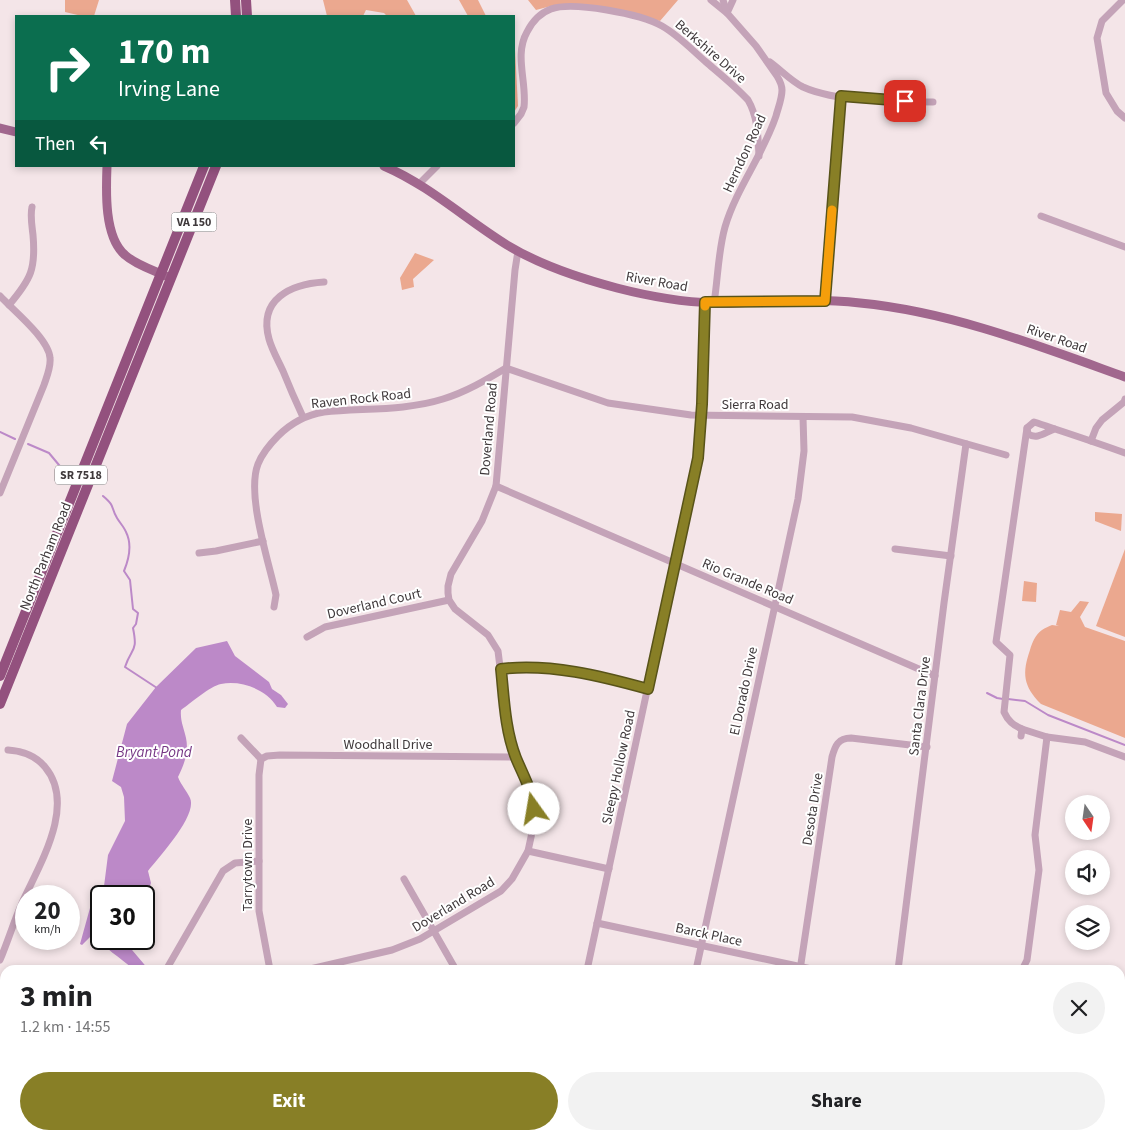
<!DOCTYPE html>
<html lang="en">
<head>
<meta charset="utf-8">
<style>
  :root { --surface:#fff; --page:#f2f2f2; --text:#202124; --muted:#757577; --accent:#887f26 }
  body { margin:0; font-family:"Source Sans 3",sans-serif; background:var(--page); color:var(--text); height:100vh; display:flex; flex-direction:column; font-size:19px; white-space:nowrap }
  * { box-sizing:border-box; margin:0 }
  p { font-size:16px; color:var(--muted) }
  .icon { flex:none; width:28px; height:28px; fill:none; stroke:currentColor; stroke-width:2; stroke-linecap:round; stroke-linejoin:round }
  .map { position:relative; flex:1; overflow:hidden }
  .drawer { position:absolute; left:0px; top:965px; width:1125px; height:175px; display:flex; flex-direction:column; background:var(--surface); border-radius:15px 15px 0 0; box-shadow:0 2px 8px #0003 }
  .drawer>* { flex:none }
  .guide { position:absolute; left:15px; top:15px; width:500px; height:152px; border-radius:0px; box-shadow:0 2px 8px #0003; background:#0b6e4f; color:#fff; overflow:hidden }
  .needle { width:32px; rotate:167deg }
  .buttons { position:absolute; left:1065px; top:795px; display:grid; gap:10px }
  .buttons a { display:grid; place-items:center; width:45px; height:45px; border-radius:50%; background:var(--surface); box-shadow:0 2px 8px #0003; font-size:25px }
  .speed { position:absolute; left:15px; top:885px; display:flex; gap:10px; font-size:25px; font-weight:700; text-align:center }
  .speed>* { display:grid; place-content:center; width:65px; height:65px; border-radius:50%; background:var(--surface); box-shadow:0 2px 8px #0003; line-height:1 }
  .speed small { font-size:12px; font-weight:400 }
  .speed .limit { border:2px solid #111; border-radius:8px; background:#fff; color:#111 }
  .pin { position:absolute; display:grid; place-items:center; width:42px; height:42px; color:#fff; margin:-21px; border-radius:10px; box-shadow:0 2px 8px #0006 }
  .me { position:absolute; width:55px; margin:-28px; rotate:347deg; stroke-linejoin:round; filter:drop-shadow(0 0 4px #0008) }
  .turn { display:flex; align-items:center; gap:18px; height:105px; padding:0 20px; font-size:22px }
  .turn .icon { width:65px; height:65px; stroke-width:2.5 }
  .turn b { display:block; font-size:35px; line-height:42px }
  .then { display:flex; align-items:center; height:48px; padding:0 20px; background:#0003; gap:10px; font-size:19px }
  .round { display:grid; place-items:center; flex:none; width:52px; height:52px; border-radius:26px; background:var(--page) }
  .overview { display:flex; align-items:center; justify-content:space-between; height:85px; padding:0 20px }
  h1 { font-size:30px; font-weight:700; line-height:38px }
  .cta { display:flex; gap:10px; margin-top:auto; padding:10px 20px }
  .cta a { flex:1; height:58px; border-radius:30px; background:var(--accent); color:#fff; font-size:20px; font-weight:700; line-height:58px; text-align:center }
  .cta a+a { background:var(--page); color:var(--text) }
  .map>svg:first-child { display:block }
  .green { fill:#eba88f }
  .water { fill:#bc89c8 }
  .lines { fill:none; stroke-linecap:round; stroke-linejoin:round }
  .stream { stroke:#bc89c8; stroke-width:2 }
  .minor { stroke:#c4a3b8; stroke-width:7 }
  .major { stroke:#a1678e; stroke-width:9 }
  .highway { stroke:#93517e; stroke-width:10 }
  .route-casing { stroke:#585319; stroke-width:12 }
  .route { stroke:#887f26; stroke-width:9 }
  .slow { stroke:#f59e0b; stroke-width:9 }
  .labels { text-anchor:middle; stroke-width:4; stroke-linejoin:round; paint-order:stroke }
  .shield { fill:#fff; stroke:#797476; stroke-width:1 }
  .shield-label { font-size:12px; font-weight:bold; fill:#3f393b }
  .street-label { font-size:14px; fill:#3f393b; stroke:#fff }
  .water-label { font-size:15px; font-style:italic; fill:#763784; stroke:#fff }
</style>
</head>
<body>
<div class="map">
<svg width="1125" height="1140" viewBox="0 0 1125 1140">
  <rect width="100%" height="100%" fill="#f4e5e8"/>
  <!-- green -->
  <g class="green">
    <path d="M 65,0 L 99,0 L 94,16 L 82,16 L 65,12 Z"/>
    <path d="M 323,0 L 407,0 L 416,16 L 387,16 L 384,13 L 366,10 L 363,16 L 327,16 Z"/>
    <path d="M 459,0 L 478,0 L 486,16 L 468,16 Z"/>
    <path d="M 528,0 L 678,0 L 660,21 L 588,5 L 555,5 L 536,10 Z"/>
    <path d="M 514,31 L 518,106 L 514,112 Z"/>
    <path d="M 415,253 L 434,260 L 413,279 L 414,287 L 402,290 L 400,278 Z"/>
    <path d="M 1095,512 L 1122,514 L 1121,531 L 1095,521 Z"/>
    <path d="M 1125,549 L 1125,637 L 1096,626 Z"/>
    <path d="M 1024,581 L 1037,583 L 1036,602 L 1022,601 Z"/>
    <path d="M 1080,601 L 1089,602 L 1080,617 L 1085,627 L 1125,641 L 1125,738 L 1041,704 C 1023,686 1022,673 1030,650 C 1032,643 1035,635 1042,630 C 1045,628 1049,626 1052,625 L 1059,626 L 1056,625 L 1060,610 L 1071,612 Z"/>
  </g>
  <!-- water -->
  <g class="water">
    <path d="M 227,641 L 235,656 L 269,682 L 272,689 L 281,695 L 288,704 L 285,708 L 277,707 C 266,689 241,680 221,684 C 210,686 191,703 181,710 C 180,721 184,728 186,738 C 189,752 184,765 178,777 C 181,785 187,791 190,798 C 198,815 159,857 148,871 L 151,883 L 149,889 L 139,894 L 137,896 L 101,896 L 103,894 L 108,855 L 125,821 L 124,797 L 121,787 L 112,781 L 127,724 L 156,687 L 196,648 Z"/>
    <path d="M 101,896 L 101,939 L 115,939 L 123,944 L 127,944 L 149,970 L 134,970 C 119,956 105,950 94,933 L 82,945 L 80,944 L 90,908 Z"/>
  </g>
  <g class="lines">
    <!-- stream -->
    <g class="stream">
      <path d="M 0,432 L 15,439"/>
      <path d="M 28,444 L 49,453 L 64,471"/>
      <path d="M 103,496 C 116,507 110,506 117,518 C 120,523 124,527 126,532 C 132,544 129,559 124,571 L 130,580 L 133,609 L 138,613 L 136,624 L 133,628 C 138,653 132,646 125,667 L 157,688"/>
      <path d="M 987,693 L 997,698 L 1003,699"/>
      <path d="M 1008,699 L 1025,701 L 1048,715 L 1125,745"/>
    </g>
    <!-- minor -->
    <g class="minor">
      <path d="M 711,0 L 727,13 L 733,0"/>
      <path d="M 1123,0 L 1102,21 L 1097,38 L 1106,93 L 1117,111 L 1125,118"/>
      <path d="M 770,62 C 781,70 791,81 803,87 C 836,102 896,102 933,102"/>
      <path d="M 514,123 L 521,114 L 524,107 C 527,82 514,55 527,32 C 532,22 540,13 551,9 C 573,1 641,14 662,26 C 678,35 691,49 706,62 C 720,74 735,86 748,100 C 758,117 758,137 759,156"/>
      <path d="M 419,184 L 437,166"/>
      <path d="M 1041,216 L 1125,247"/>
      <path d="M 0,296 C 13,310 49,339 50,358 C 51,367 47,376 44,385 L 0,493"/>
      <path d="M 825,301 L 841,96"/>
      <path d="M 714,303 C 718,278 718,252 725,227 C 736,189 763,155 776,116 C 778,108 782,99 782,90 C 782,85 780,81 777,76 L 756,46 L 727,13 L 723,0"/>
      <path d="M 9,305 C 31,279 36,269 33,235 C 32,226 30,216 32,207"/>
      <path d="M 303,417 C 296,402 289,386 283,371 C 278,360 272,350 269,339 C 258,299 291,284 324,282"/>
      <path d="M 1055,429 C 1045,432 1038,440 1028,434 L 1027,428 L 1034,422 C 1064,432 1095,442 1125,453"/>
      <path d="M 1091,441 L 1096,428 L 1102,420 L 1124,402 L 1125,399"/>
      <path d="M 496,486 L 935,676"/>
      <path d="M 895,549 L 951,556"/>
      <path d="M 199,553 L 216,551 L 263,541"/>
      <path d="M 274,607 L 276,595 C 269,562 246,495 258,464 C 262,454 270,444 278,436 C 291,423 305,415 324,412 C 363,408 405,411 443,399 C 466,392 486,380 506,368 L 608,403 L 691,415 L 852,417 L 911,428 L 1006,455"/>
      <path d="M 307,637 L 325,627 L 449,600"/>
      <path d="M 501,669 C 550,662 601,676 648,689"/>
      <path d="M 1022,729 C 1013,725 1008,721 1004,712 L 1010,655 L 996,642 L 1027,428"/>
      <path d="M 1021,736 L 1022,729 L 1047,737"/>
      <path d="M 241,738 L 261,759"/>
      <path d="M 261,759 L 267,756 L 280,755 L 515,757"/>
      <path d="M 261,759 L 259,775 L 259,911 L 270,970"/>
      <path d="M 528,851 L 609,869"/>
      <path d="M 404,879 L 456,970"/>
      <path d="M 597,923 L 816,970"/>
      <path d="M 0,960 C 8,941 14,921 22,903 C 39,865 77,805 45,767 C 36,756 23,751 8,750"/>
      <path d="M 166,970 L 223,871 L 235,863 L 259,861"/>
      <path d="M 306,970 L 392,950 L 420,939 L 501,891 L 512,879 L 528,851 L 533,828 L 533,800 L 528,784 L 515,757 L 508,731 L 498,651 L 488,635 L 455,609 L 449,600 L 448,593 L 448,586 L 451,574 L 482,521 L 496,486 L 515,270 L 518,251"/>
      <path d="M 587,970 L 697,458 L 702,404 L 705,302"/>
      <path d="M 696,970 L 798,499 L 804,451 L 803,417"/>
      <path d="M 800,970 L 832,757 C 835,746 838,738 851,738 L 927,747"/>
      <path d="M 898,970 L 944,603 L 966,444"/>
      <path d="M 1022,970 L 1027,960 L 1039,870 L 1035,835 L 1047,737 L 1085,742 L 1125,757"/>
      <path d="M 0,1033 L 5,1035"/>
      <path d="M 1120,1093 L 1125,1091"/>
      <path d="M 1120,1117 L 1125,1116"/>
      <path d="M 183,1135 L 183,1140"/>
      <path d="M 309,1135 L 310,1140"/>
      <path d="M 680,1135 L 681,1140"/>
      <path d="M 781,1135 L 783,1140"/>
      <path d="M 879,1135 L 880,1140"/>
      <path d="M 520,1140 L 523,1135"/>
      <path d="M 1027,1140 L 1040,1135"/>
    </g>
    <!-- major -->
    <g class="major">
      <path d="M 0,128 L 16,132"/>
      <path d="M 107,166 C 106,191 104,237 125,255 C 136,265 153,270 166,276"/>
      <path d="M 384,166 C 430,186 465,219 507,245 C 540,265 579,278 617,288 C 648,296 681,302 714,303 C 728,304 743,302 757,302 C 791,300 826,299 860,303 C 952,312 1039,346 1125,377"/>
    </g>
    <!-- highway -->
    <g class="highway">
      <path d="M 235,0 L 236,16"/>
      <path d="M 246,0 L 247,16"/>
      <path d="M 0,676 L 204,166"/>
      <path d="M 0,704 L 216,166"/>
    </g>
  </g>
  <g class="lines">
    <defs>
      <path id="route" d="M 534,809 C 532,790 523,775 516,758 C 505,730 504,698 501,669 C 550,663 601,676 648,689 L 698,458 L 702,404 L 705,302 L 825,301 L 841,96 L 905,101"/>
    </defs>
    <!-- route casing -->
    <use href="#route" class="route-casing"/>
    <!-- route -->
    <use href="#route" class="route"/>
    <!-- slow -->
    <path class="slow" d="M 705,306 L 705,302 L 825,301 L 832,210"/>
  </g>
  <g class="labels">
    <!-- shield labels -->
    <g class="shield">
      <rect x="171.5" y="212.5" width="45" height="19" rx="4"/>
      <rect x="55" y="465.5" width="52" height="19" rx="4"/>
    </g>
    <g class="shield-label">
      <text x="194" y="226">VA 150</text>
      <text x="81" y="479">SR 7518</text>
    </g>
    <!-- street labels -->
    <g class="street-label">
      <text transform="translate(711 51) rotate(41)" y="5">Berkshire Drive</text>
      <text transform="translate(744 153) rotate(-65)" y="5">Herndon Road</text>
      <text transform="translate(657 281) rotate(10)" y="5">River Road</text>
      <text transform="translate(1057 338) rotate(19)" y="5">River Road</text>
      <text transform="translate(361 398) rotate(-6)" y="5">Raven Rock Road</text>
      <text x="755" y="409">Sierra Road</text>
      <text transform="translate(488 429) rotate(-85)" y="5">Doverland Road</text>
      <text transform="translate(45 556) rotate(-68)" y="5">North Parham Road</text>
      <text transform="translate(748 581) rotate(23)" y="5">Rio Grande Road</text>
      <text transform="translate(374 603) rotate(-13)" y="5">Doverland Court</text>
      <text transform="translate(743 691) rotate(-78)" y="5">El Dorado Drive</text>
      <text transform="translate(919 706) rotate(-83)" y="5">Santa Clara Drive</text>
      <text x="388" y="749">Woodhall Drive</text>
      <text transform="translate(618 767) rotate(-78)" y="5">Sleepy Hollow Road</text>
      <text transform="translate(812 809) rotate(-81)" y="5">Desota Drive</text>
      <text transform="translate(247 865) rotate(-90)" y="5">Tarrytown Drive</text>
      <text transform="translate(453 904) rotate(-31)" y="5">Doverland Road</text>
      <text transform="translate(709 934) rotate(12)" y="5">Barck Place</text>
    </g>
    <!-- water labels -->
    <g class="water-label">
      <text x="154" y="757">Bryant Pond</text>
    </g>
  </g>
</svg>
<div class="buttons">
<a><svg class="needle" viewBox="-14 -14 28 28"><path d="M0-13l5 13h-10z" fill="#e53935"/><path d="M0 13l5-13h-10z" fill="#757577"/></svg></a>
<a><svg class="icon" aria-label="sound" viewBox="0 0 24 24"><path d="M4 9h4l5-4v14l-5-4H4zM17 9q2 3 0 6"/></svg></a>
<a><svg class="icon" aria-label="layers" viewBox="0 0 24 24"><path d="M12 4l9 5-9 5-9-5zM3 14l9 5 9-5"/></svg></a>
</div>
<div class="speed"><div>20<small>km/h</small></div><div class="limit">30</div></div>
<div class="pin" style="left:905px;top:101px;background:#d93025"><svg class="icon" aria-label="arrive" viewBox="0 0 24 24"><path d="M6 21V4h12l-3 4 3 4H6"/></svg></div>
<svg class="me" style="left:534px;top:809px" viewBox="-20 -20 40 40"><circle r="19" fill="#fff"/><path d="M0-13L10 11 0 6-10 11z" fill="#887f26"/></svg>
<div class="guide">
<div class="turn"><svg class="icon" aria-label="right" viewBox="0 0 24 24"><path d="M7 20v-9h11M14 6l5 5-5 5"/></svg><div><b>170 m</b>Irving Lane</div></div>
<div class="then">Then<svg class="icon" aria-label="left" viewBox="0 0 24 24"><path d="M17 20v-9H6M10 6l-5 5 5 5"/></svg></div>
</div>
<section class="drawer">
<div class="overview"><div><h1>3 min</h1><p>1.2 km · 14:55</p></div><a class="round"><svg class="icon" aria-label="close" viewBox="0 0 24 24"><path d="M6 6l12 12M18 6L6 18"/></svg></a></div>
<div class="cta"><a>Exit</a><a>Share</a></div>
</section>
</div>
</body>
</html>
